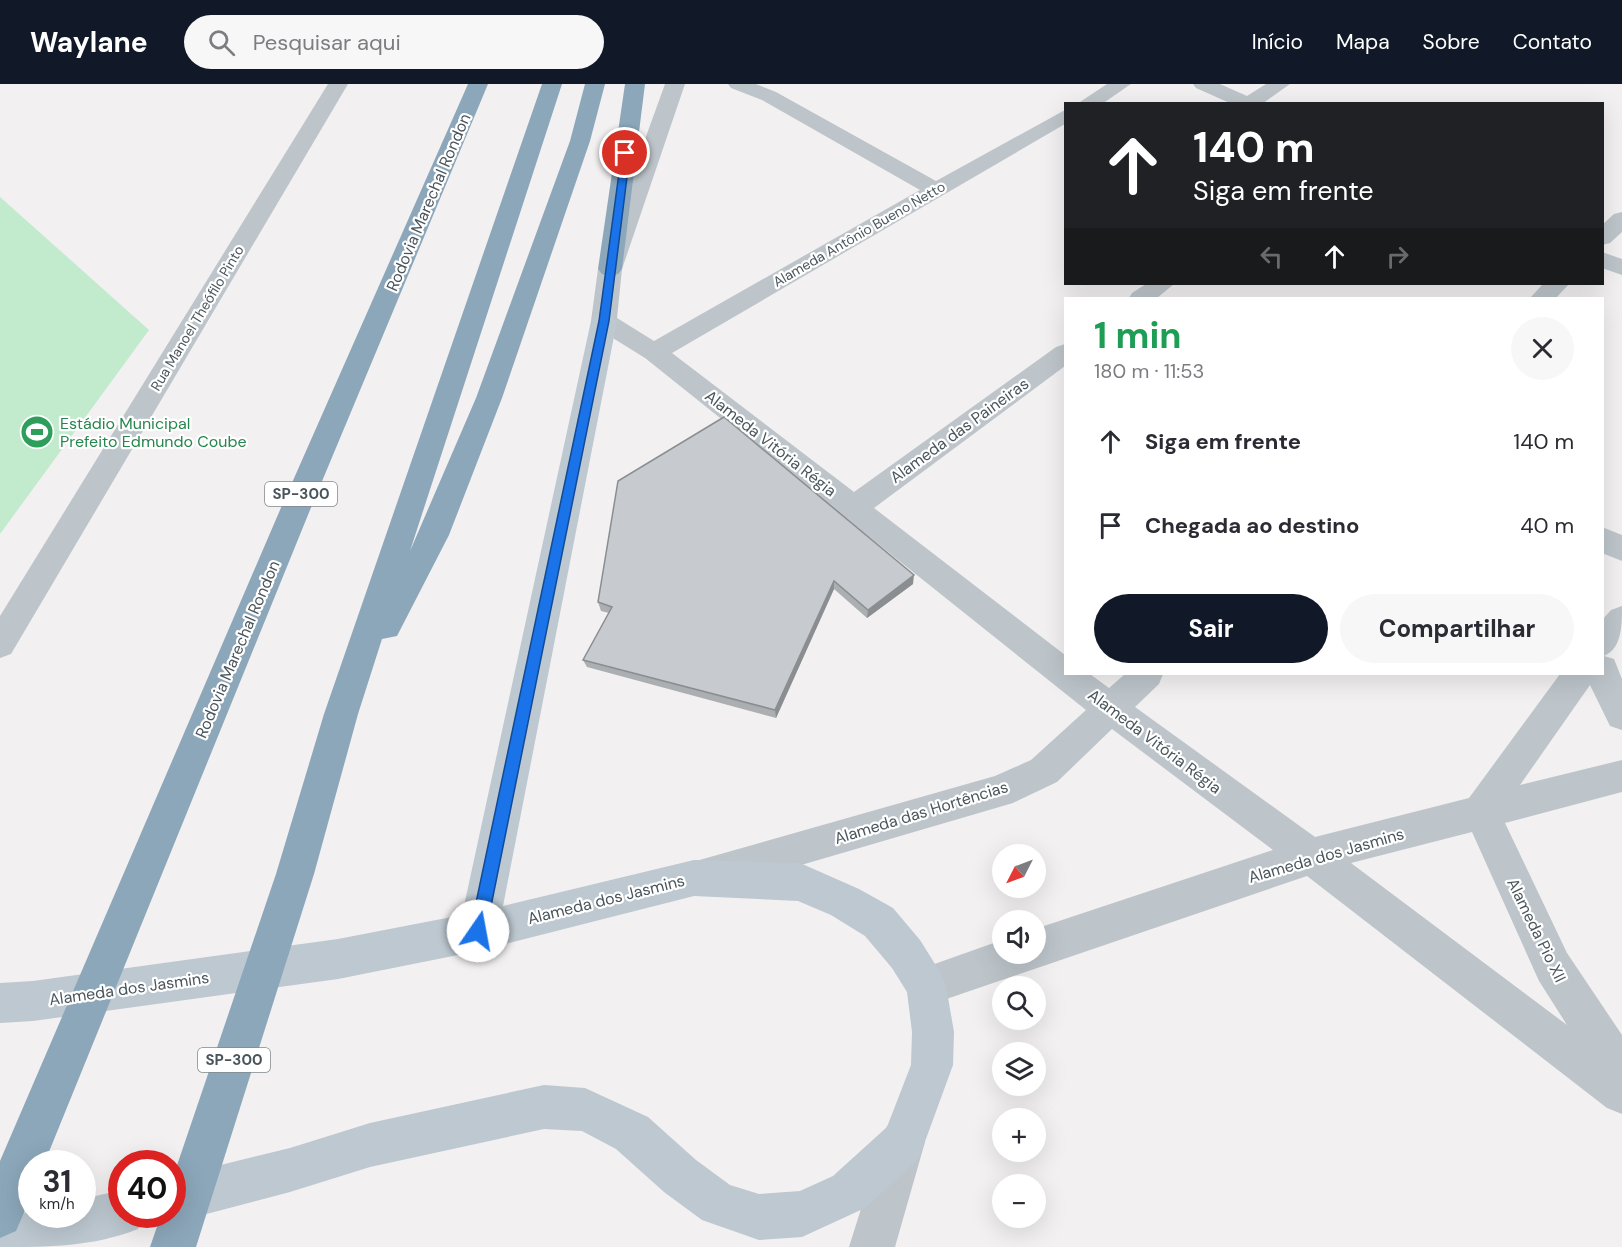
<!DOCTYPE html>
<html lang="pt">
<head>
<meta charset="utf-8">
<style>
  :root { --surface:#fff; --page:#f7f7f7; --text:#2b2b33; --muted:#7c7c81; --accent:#111827 }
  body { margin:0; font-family:"DM Sans",sans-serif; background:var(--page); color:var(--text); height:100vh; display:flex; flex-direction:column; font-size:22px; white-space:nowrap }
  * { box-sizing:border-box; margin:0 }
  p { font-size:20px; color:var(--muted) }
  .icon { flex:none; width:33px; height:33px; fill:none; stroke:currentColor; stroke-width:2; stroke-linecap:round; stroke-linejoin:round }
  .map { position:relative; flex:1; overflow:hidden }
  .sheet { position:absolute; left:1064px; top:213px; width:540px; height:378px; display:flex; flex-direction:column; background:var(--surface); border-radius:0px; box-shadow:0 6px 24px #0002 }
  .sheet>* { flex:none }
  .top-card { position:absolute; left:1064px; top:18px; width:540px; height:183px; border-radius:0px; box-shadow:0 6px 24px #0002; background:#202124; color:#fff; overflow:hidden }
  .needle { width:39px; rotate:228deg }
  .fabs { position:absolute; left:992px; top:760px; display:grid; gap:12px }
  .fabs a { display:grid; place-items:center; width:54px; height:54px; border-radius:50%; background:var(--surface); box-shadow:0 6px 24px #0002; font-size:30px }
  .speed { position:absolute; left:18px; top:1066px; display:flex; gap:12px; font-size:30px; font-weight:700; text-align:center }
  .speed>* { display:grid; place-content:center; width:78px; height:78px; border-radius:50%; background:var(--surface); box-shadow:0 6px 24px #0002; line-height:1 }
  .speed small { font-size:15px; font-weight:400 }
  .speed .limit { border:9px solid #d22; background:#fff; color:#111 }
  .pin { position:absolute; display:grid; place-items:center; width:51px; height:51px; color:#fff; margin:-26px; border:3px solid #fff; border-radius:50%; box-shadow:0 2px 6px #0007 }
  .me { position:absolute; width:66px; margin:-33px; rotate:12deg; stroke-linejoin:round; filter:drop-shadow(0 0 4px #0008) }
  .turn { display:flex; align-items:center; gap:21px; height:126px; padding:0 30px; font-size:27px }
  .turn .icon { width:78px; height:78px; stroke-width:2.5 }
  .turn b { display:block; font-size:42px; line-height:51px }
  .lanes { display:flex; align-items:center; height:57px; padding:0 30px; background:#0003; justify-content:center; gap:30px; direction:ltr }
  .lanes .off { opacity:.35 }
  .round { display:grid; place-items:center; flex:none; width:63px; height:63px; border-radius:32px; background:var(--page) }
  .overview { display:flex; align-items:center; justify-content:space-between; height:102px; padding:0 30px }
  h1 { font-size:36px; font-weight:700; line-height:45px; color:#1e9e55 }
  .action { display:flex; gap:12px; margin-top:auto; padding:12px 30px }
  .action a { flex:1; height:69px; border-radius:36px; background:var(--accent); color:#fff; font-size:24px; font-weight:700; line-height:69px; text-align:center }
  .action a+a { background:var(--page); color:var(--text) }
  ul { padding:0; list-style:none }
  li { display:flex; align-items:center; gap:18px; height:84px; padding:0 30px }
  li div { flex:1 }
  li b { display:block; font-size:22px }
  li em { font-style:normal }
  header { display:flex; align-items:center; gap:36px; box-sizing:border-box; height:84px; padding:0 30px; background:var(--accent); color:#fff }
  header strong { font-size:28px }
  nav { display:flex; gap:33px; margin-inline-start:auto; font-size:21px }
  .search { width:420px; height:54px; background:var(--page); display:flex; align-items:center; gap:15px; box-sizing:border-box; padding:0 21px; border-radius:33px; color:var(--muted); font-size:22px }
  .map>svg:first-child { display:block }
  .green { fill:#c2ebce }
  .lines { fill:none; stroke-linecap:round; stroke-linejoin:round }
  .street { fill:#bdc5cb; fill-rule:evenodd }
  .secondary { fill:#bdc8d0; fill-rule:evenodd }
  .highway { fill:#8ca7ba; fill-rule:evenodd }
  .wall { fill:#abafb2 }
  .shaded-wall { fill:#8b8e91 }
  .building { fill:#c7cbcf; stroke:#8b8e91; stroke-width:1.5 }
  .route { fill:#1a73e8; stroke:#114b97; stroke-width:1.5 }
  .labels { text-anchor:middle; stroke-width:4.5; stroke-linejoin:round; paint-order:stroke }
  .far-street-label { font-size:14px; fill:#49555b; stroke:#fff }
  .shield { fill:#fff; stroke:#80888c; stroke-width:1.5 }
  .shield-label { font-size:15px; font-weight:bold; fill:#49555b }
  .street-label { font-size:16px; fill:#49555b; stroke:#fff }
  .leisure-label { font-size:16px; fill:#27864d; stroke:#fff; text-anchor:start }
</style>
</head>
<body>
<header>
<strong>Waylane</strong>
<div class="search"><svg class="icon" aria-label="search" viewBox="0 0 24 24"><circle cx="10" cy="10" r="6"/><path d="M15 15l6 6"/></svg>Pesquisar aqui</div>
<nav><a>Início</a><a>Mapa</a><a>Sobre</a><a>Contato</a></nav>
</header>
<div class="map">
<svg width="1622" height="1163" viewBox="0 0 1622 1163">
  <rect width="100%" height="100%" fill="#f2f0f0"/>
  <!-- green -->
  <path class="green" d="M 0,113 L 149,246 L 0,450 Z"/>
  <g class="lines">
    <!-- street -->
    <g class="street">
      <path d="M 328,0 L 348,0 L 11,570 L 0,574 L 0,532 Z"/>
      <path d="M 665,0 L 685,0 L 622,185 L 617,234 L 654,257 L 920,106 L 762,16 L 731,4 L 728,0 L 756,0 L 776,8 L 936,97 L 1065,26 L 1065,40 L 672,269 L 854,408 L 1056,263 L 1065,260 L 1065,282 L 874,424 L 1065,571 L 1065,590 L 1090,590 L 1109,604 L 1125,590 L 1163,590 L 1159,600 L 1135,623 L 1315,753 L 1469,714 L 1560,590 L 1602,590 L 1602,536 L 1611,526 L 1622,522 C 1622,542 1622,564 1604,572 L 1614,575 L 1622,595 L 1622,646 L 1610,642 L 1590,601 L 1520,701 L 1622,676 L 1622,708 L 1505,739 L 1567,869 L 1622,951 L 1622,1030 L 1607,1024 L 1307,792 L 926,922 L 912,916 L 906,902 L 912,888 L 1002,856 L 1002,870 L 1035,870 L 1035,845 L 1273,766 L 1112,645 L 1057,698 L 1013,719 L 709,808 L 696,803 L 690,790 L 696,777 L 995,692 L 1031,676 L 1086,626 L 645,274 L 595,243 L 591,237 L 598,185 ZM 1472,748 L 1539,897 L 1567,941 L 1351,779 Z"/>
      <path d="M 1107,0 L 1131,0 L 1102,20 L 1077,20 Z"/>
      <path d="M 1193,0 L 1220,0 L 1247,12 L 1266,0 L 1290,0 L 1262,20 L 1232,20 L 1196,4 Z"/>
      <path d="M 1622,128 L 1622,148 L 1610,159 L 1602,161 L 1602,141 L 1614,130 Z"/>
      <path d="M 1602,168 L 1622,175 L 1622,191 L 1602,184 Z"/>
      <path d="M 1146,200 L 1174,200 L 1157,214 L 1129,214 L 1132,209 Z"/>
      <path d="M 1543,200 L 1569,200 L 1556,214 L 1530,214 Z"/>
      <path d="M 1602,443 L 1622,451 L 1622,477 L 1602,469 Z"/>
      <path d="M 903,1036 L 919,1042 L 925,1058 L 895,1163 L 849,1163 L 887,1042 Z"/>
    </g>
    <!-- secondary -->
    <g class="secondary">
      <path d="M 604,229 L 613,231 L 617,237 L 503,822 L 694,776 L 800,779 L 859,805 L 893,824 L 920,856 L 940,888 L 946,902 L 954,948 L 953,981 L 919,1074 L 865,1124 L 802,1153 L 759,1156 L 702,1136 L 664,1108 L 616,1065 L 582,1047 L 544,1045 L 370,1083 L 290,1108 L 172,1139 L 156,1132 L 172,1131 L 172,1093 L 290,1064 L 370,1039 L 544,1001 L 585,1004 L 648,1033 L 696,1076 L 730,1101 L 759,1110 L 800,1107 L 833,1092 L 887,1043 L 911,981 L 912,948 L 907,908 L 892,884 L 865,852 L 831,831 L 798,817 L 694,812 L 478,867 L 338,895 L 33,937 L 0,939 L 0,899 L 33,897 L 338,855 L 462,831 L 591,237 L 595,231 Z"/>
      <path d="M 122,1106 L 122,1131 L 144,1131 L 138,1145 C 92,1163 49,1163 0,1163 L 0,1134 L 32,1127 L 32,1131 L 82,1131 L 82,1115 Z"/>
    </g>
    <!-- highway -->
    <g class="highway">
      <path d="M 468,0 L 488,0 L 310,426 L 44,1080 L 32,1080 L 32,1110 L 16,1147 L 0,1154 L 0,1077 L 280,426 Z"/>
      <path d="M 542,0 L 562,0 L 410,467 L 476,314 L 570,57 L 585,0 L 605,0 L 590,57 L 502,314 L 449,451 L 397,552 L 382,555 L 358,630 L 314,790 L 196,1163 L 150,1163 L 161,1131 L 172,1131 L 172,1096 L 276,790 L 324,630 Z"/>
      <path d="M 625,0 L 645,0 L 622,185 L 618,190 L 610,192 L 602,190 L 598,185 Z"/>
    </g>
  </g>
  <!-- wall -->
  <path class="wall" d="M 618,397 L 913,500 L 867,534 L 834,505 L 776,634 L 587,583 L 583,576 L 609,529 L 601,527 L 598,518 Z"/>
  <!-- shaded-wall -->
  <g class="shaded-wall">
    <path d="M 914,491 L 913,500 L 867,534 L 868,526 Z"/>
    <path d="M 834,497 L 834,505 L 776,634 L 775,626 Z"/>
  </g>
  <!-- building -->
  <path class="building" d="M 724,333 L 914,491 L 868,526 L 834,497 L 775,626 L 583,576 L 612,523 L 598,518 L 618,397 Z"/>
  <!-- route -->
  <path class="route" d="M 622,67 L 630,69 L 609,237 L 486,847 L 484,852 L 478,855 L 473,852 L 470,847 L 599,237 Z"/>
  <!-- icons -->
  <defs>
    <symbol id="stadium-disc" viewBox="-11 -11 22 22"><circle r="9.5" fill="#2e9e5b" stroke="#fff"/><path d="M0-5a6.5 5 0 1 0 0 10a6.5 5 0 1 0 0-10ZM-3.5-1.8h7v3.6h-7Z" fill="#fff"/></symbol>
  </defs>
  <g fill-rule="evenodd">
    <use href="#stadium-disc" x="18" y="329" width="38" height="38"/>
  </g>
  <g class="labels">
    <!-- far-street labels -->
    <g class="far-street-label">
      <text transform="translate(859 150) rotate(-30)" y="5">Alameda Antônio Bueno Netto</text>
      <text transform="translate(197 234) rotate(-59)" y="5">Rua Manoel Theófilo Pinto</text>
    </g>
    <!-- shield labels -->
    <g class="shield">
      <rect x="265" y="398" width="72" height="24" rx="4.5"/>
      <rect x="198" y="964" width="72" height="24" rx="4.5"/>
    </g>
    <g class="shield-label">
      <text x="301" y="415">SP-300</text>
      <text x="234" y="981">SP-300</text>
    </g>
    <!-- street labels -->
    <g class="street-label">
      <text transform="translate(428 118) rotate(-67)" y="6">Rodovia Marechal Rondon</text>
      <text transform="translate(959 346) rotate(-36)" y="6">Alameda das Paineiras</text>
      <text transform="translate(771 359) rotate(38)" y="6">Alameda Vitória Régia</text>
      <text transform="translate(237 565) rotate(-67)" y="6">Rodovia Marechal Rondon</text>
      <text transform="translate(1155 657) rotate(37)" y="6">Alameda Vitória Régia</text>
      <text transform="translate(921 728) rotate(-17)" y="6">Alameda das Hortências</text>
      <text transform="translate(1326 771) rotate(-16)" y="6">Alameda dos Jasmins</text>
      <text transform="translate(606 815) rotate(-14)" y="6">Alameda dos Jasmins</text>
      <text transform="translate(1537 846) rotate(64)" y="6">Alameda Pio XII</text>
      <text transform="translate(129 904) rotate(-8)" y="6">Alameda dos Jasmins</text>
    </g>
    <!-- leisure labels -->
    <g class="leisure-label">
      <text x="60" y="345">Estádio Municipal<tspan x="60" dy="18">Prefeito Edmundo Coube</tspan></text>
    </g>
  </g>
</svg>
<div class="fabs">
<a><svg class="needle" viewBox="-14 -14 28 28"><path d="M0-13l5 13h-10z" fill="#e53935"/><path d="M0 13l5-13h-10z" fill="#7c7c81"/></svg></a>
<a><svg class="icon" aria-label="sound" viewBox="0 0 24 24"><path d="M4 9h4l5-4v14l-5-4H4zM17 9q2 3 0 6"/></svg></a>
<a><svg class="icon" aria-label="search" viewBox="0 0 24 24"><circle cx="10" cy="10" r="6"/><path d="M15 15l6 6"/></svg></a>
<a><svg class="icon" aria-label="layers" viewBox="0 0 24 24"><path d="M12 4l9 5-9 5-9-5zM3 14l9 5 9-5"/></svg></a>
<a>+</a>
<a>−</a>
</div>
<div class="speed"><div>31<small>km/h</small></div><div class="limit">40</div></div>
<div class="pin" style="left:625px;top:69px;background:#d93025"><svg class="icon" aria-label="arrive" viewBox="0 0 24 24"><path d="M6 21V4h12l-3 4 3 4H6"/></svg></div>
<svg class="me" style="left:478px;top:847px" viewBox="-20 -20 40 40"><circle r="19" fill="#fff"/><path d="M0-13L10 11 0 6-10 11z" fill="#1a73e8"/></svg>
<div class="top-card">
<div class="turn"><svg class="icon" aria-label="ahead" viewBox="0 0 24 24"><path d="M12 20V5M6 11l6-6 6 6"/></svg><div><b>140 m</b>Siga em frente</div></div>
<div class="lanes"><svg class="icon off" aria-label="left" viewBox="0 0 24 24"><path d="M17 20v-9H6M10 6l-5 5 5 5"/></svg><svg class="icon" aria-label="ahead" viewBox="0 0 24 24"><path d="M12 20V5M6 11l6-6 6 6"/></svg><svg class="icon off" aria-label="right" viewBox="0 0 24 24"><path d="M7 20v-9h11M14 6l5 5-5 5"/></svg></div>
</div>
<section class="sheet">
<div class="overview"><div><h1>1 min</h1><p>180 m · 11:53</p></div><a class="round"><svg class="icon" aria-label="close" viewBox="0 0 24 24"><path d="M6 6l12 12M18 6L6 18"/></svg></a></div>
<ul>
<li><svg class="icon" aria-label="ahead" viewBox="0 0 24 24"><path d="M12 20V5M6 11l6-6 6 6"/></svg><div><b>Siga em frente</b></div><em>140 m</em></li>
<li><svg class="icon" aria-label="arrive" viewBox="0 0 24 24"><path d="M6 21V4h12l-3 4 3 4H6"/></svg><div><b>Chegada ao destino</b></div><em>40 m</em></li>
</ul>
<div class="action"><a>Sair</a><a>Compartilhar</a></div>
</section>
</div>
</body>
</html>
